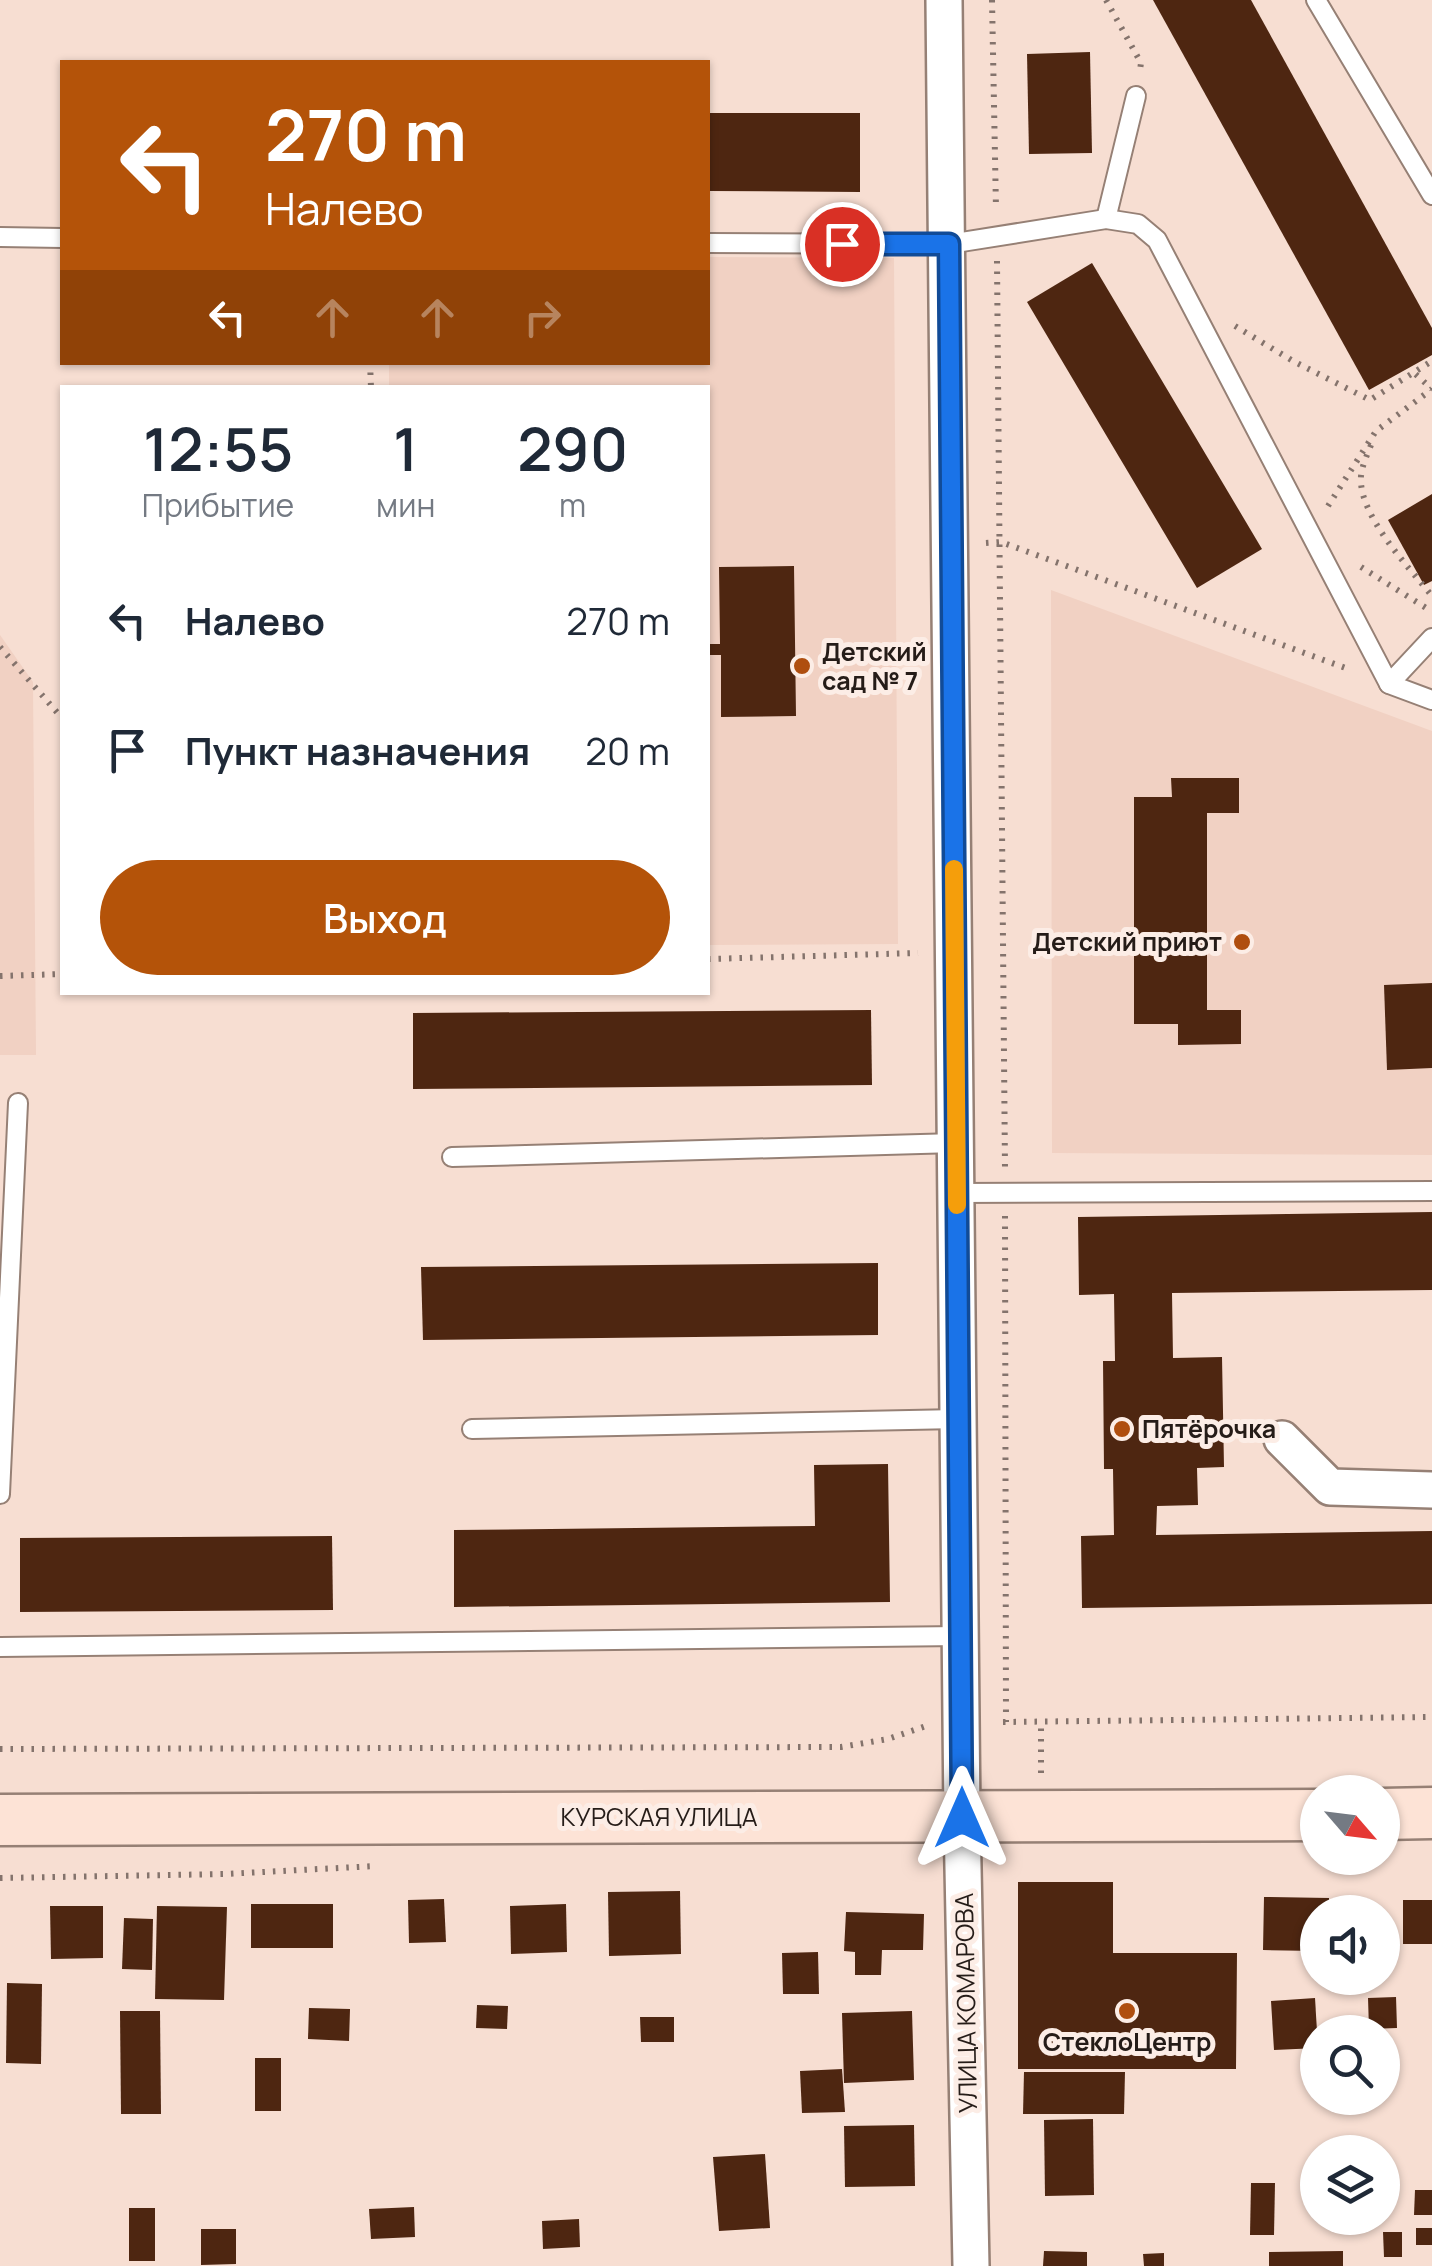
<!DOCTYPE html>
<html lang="ru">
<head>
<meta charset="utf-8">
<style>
  :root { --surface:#fff; --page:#f6f6f7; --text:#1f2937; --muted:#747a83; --accent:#b45309 }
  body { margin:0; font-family:Manrope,sans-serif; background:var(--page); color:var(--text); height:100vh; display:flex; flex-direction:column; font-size:38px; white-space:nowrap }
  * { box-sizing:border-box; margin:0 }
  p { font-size:32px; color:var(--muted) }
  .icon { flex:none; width:55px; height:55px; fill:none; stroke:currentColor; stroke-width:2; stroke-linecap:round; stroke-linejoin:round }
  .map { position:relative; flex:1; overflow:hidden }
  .details { position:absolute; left:60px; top:385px; width:650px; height:610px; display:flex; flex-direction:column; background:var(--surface); border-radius:0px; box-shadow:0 2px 8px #0004 }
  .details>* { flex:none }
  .banner { position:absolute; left:60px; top:60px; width:650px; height:305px; border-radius:0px; box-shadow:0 2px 8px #0004; background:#b45309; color:#fff; overflow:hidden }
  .needle { width:65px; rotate:118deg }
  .tools { position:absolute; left:1300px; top:1775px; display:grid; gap:20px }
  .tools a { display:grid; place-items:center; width:100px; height:100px; border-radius:50%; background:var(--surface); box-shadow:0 2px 8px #0004; font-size:50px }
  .pin { position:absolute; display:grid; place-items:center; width:85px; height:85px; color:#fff; margin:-42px; border:5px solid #fff; border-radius:50%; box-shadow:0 2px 10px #0007 }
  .me { position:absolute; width:110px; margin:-55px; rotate:0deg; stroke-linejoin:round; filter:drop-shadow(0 0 8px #0008) }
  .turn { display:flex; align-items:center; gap:35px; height:210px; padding:0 40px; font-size:45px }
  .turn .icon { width:130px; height:130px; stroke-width:2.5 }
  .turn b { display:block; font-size:70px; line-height:85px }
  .lanes { display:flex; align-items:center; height:95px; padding:0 40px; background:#0003; justify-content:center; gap:50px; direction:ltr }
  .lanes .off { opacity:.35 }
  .eta { display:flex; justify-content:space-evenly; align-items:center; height:170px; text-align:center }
  .eta b { font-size:60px; font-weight:600; line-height:70px }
  .primary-button { display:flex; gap:20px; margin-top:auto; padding:20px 40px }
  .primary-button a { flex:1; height:115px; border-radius:60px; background:var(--accent); color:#fff; font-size:40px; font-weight:600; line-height:115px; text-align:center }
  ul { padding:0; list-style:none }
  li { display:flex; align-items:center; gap:30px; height:130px; padding:0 40px }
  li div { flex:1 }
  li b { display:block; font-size:38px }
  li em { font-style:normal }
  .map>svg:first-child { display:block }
  .built { fill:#f1d1c3 }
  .building { fill:#4e2611 }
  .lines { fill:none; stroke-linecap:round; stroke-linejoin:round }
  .service-casing { stroke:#968075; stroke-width:22 }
  .minor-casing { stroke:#968075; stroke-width:40 }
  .secondary-casing { stroke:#968075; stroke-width:55 }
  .path { stroke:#84736c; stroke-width:6; stroke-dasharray:2.5 8; stroke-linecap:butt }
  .service { stroke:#fff; stroke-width:18 }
  .minor { stroke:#fff; stroke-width:35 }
  .secondary { stroke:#fde3d6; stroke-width:50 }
  .route-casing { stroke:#114b97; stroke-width:25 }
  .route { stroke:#1a73e8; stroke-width:18 }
  .slow { stroke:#f59e0b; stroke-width:18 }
  .poi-dot { fill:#af4e0f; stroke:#fcede6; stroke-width:4 }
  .labels { text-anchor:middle; stroke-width:10; stroke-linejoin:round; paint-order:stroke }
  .poi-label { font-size:25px; font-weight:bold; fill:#251c18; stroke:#fcede6; text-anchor:start }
  .street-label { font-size:25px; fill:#251c18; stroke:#fcede6 }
</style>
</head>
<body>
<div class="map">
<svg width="1432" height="2266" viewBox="0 0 1432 2266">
  <rect width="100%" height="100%" fill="#f7ded2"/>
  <!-- built -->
  <g class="built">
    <path d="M 708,257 L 894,258 L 898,944 L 708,945 L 708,388 L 389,388 L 389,363 L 708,362 Z"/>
    <path d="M 1051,590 L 1432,731 L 1432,1155 L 1052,1153 Z"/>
    <path d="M 0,635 L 33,682 L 36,1055 L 0,1055 Z"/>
  </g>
  <!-- building -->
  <g class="building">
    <path d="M 1153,0 L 1251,0 L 1432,328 L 1432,355 L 1369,390 Z"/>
    <path d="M 1090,52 L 1092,153 L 1029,154 L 1027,54 Z"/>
    <path d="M 708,113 L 860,113 L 860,192 L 708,191 Z"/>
    <path d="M 1092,263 L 1262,549 L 1197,588 L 1027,302 Z"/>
    <path d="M 1432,494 L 1432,581 L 1424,585 L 1388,520 Z"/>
    <path d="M 794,566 L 796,716 L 721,717 L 721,655 L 708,655 L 708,644 L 720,644 L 719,567 Z"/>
    <path d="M 1171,778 L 1239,778 L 1239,813 L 1207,813 L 1207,1010 L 1241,1010 L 1241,1044 L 1178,1045 L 1178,1024 L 1134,1024 L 1134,797 L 1172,797 Z"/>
    <path d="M 1432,983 L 1432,1068 L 1387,1070 L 1384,985 Z"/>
    <path d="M 871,1010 L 872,1085 L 413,1089 L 413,1013 Z"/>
    <path d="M 1432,1212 L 1432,1290 L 1172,1293 L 1173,1358 L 1222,1357 L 1224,1467 L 1197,1468 L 1198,1505 L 1157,1506 L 1156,1535 L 1432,1531 L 1432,1604 L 1082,1608 L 1081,1536 L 1114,1535 L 1113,1469 L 1104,1469 L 1103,1361 L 1115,1361 L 1114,1294 L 1079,1295 L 1078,1217 Z"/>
    <path d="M 878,1263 L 878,1335 L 423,1340 L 421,1267 Z"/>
    <path d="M 888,1464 L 890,1602 L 454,1607 L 454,1530 L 815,1526 L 814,1465 Z"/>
    <path d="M 332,1536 L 333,1610 L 20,1612 L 20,1538 Z"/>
    <path d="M 1018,1882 L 1113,1882 L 1113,1953 L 1237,1953 L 1236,2069 L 1018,2069 Z"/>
    <path d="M 680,1891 L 681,1954 L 609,1956 L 608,1892 Z"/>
    <path d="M 1264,1897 L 1329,1898 L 1329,1912 L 1318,1912 L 1318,1951 L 1263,1950 Z"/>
    <path d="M 444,1899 L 446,1942 L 409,1943 L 408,1900 Z"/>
    <rect x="1403" y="1900" width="29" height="44"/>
    <rect x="251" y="1904" width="82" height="44"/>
    <path d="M 566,1904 L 567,1952 L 511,1954 L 510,1906 Z"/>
    <path d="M 50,1906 L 103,1906 L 103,1958 L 51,1959 Z"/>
    <path d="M 157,1906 L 227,1907 L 224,2000 L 155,1999 Z"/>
    <path d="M 846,1912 L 924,1914 L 923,1950 L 882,1950 L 881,1975 L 855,1975 L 855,1952 L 844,1951 Z"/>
    <path d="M 124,1918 L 153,1919 L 152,1970 L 122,1969 Z"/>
    <path d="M 818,1952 L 819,1994 L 783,1994 L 782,1953 Z"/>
    <path d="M 7,1983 L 42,1984 L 41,2064 L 6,2063 Z"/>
    <path d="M 1396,1997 L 1397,2028 L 1369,2029 L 1368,1998 Z"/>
    <path d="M 1315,1998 L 1318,2048 L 1274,2050 L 1271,2001 Z"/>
    <path d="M 477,2005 L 508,2006 L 507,2029 L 476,2028 Z"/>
    <path d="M 309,2008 L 350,2009 L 349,2041 L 308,2039 Z"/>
    <path d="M 120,2011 L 160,2011 L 161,2114 L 121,2114 Z"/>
    <path d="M 912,2011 L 914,2080 L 844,2083 L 842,2013 Z"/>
    <path d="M 640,2017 L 674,2017 L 674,2042 L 641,2042 Z"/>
    <rect x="255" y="2058" width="26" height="53"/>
    <path d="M 842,2069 L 845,2112 L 802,2113 L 800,2071 Z"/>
    <path d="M 1024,2072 L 1125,2072 L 1124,2114 L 1023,2114 Z"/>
    <path d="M 1093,2119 L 1094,2195 L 1045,2196 L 1044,2120 Z"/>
    <path d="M 914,2125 L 915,2186 L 845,2187 L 844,2126 Z"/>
    <path d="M 765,2154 L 770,2228 L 719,2231 L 713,2157 Z"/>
    <path d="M 1251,2183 L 1275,2183 L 1274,2235 L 1250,2235 Z"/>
    <path d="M 1415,2190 L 1432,2190 L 1432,2215 L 1414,2215 Z"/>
    <path d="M 414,2207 L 415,2237 L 371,2239 L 369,2209 Z"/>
    <rect x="129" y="2208" width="26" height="53"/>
    <path d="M 1335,2218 L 1363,2218 L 1364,2229 L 1336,2231 Z"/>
    <path d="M 579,2219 L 580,2247 L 543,2249 L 542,2221 Z"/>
    <rect x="1416" y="2228" width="16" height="17"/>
    <path d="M 201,2229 L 236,2229 L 236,2264 L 201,2265 Z"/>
    <path d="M 1383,2232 L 1402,2232 L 1402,2257 L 1384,2257 Z"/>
    <path d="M 1044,2251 L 1087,2252 L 1087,2266 L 1043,2266 Z"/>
    <path d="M 1343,2251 L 1343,2266 L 1269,2266 L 1269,2252 Z"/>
    <path d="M 1164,2253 L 1164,2266 L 1144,2266 L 1143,2254 Z"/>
  </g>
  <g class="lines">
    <defs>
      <g id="service">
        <path d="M 1316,0 L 1432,195"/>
        <path d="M 1106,219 L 1136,96"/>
        <path d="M 0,237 L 62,238"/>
        <path d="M 708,243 L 949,244 L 1106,219 L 1138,224 L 1157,240 L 1389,684 L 1432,700"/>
        <path d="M 1389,684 L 1432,638"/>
        <path d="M 452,1157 L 956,1143"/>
        <path d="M 956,1193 L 1432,1191"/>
        <path d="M 472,1429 L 958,1419"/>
        <path d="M 0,1494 L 18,1103"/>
        <path d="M 0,1647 L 960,1636"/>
      </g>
      <g id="minor">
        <path d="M 944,0 L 962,1818 L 971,2266"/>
        <path d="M 1282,1439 L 1330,1487 L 1432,1490"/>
      </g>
      <g id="secondary">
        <path d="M 1382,1814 L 1432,1813"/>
        <path d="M 0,1820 L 1318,1815"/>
      </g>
    </defs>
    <!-- service casing -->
    <use href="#service" class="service-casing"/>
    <!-- minor casing -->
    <use href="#minor" class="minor-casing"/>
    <!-- secondary casing -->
    <use href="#secondary" class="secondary-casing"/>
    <!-- path -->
    <g class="path">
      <path d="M 992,0 L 996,209"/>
      <path d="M 1106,0 L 1141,63 L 1140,70"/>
      <path d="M 997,261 L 1005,1169"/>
      <path d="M 1235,326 L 1293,361 L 1370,400 L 1432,361"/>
      <path d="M 370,362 L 371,388"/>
      <path d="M 1371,445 C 1367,455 1362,466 1361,476 C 1358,515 1408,566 1432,596"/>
      <path d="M 1328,506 L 1376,431 L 1432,389 L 1413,372"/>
      <path d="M 986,543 L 1001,542 L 1351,670"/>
      <path d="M 1361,567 L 1431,611"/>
      <path d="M 0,647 L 62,718"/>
      <path d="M 708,959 L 918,953"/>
      <path d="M 0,976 L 62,974"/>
      <path d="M 1005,1216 L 1006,1722"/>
      <path d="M 1003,1722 L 1432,1717"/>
      <path d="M 0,1749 L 841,1747 L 888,1739 L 926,1726"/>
      <path d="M 1041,1773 L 1041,1722"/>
      <path d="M 0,1878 L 225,1874 L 376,1866"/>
    </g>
    <!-- service -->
    <use href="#service" class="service"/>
    <!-- minor -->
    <use href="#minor" class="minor"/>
    <!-- secondary -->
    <use href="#secondary" class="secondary"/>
  </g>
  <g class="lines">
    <defs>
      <path id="route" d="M 842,244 L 949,244 L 962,1818"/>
    </defs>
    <!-- route casing -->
    <use href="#route" class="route-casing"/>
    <!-- route -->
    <use href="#route" class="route"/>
    <!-- slow -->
    <path class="slow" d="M 954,869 L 957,1205"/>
  </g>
  <!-- markers -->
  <g class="poi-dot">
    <circle cx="802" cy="666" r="10"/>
    <circle cx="1242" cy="942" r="10"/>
    <circle cx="1122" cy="1429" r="10"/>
    <circle cx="1127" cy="2011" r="10"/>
  </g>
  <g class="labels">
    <!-- poi labels -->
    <g class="poi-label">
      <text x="822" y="661">Детский<tspan x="822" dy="29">сад № 7</tspan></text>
      <text x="1222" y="951" text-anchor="end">Детский приют</text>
      <text x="1142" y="1438">Пятёрочка</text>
      <text x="1127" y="2051" text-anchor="middle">СтеклоЦентр</text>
    </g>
    <!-- street labels -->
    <g class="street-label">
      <text x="659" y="1826">КУРСКАЯ УЛИЦА</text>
      <text transform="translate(966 2003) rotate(-91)" y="9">УЛИЦА КОМАРОВА</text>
    </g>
  </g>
</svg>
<div class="tools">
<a><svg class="needle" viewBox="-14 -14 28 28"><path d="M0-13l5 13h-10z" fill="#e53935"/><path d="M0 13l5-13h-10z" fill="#747a83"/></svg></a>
<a><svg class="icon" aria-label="sound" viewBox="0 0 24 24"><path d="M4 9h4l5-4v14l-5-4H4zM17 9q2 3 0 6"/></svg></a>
<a><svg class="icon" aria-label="search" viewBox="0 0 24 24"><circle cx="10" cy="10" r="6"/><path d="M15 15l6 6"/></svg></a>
<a><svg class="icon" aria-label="layers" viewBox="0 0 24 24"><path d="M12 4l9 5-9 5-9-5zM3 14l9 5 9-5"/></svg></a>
</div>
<div class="pin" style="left:842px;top:244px;background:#d93025"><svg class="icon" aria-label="arrive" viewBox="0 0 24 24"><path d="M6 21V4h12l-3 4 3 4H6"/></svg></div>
<svg class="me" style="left:962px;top:1818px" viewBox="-20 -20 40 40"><path d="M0-17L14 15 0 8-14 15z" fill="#1a73e8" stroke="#fff" stroke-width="4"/></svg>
<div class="banner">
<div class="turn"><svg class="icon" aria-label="left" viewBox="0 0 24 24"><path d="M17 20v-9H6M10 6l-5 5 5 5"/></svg><div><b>270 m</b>Налево</div></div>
<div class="lanes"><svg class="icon" aria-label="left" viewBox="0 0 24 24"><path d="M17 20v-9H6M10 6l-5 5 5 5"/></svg><svg class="icon off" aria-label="ahead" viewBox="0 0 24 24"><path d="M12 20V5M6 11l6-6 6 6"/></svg><svg class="icon off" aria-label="ahead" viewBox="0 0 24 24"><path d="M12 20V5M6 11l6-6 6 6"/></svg><svg class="icon off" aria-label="right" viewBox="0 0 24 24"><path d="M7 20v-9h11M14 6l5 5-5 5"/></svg></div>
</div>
<section class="details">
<div class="eta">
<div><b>12:55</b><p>Прибытие</p></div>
<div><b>1</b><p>мин</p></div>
<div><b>290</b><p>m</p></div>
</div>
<ul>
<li><svg class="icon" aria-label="left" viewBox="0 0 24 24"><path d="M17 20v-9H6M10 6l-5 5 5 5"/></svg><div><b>Налево</b></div><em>270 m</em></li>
<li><svg class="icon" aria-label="arrive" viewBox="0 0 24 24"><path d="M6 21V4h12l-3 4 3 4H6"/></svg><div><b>Пункт назначения</b></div><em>20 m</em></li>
</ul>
<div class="primary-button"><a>Выход</a></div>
</section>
</div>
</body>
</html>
